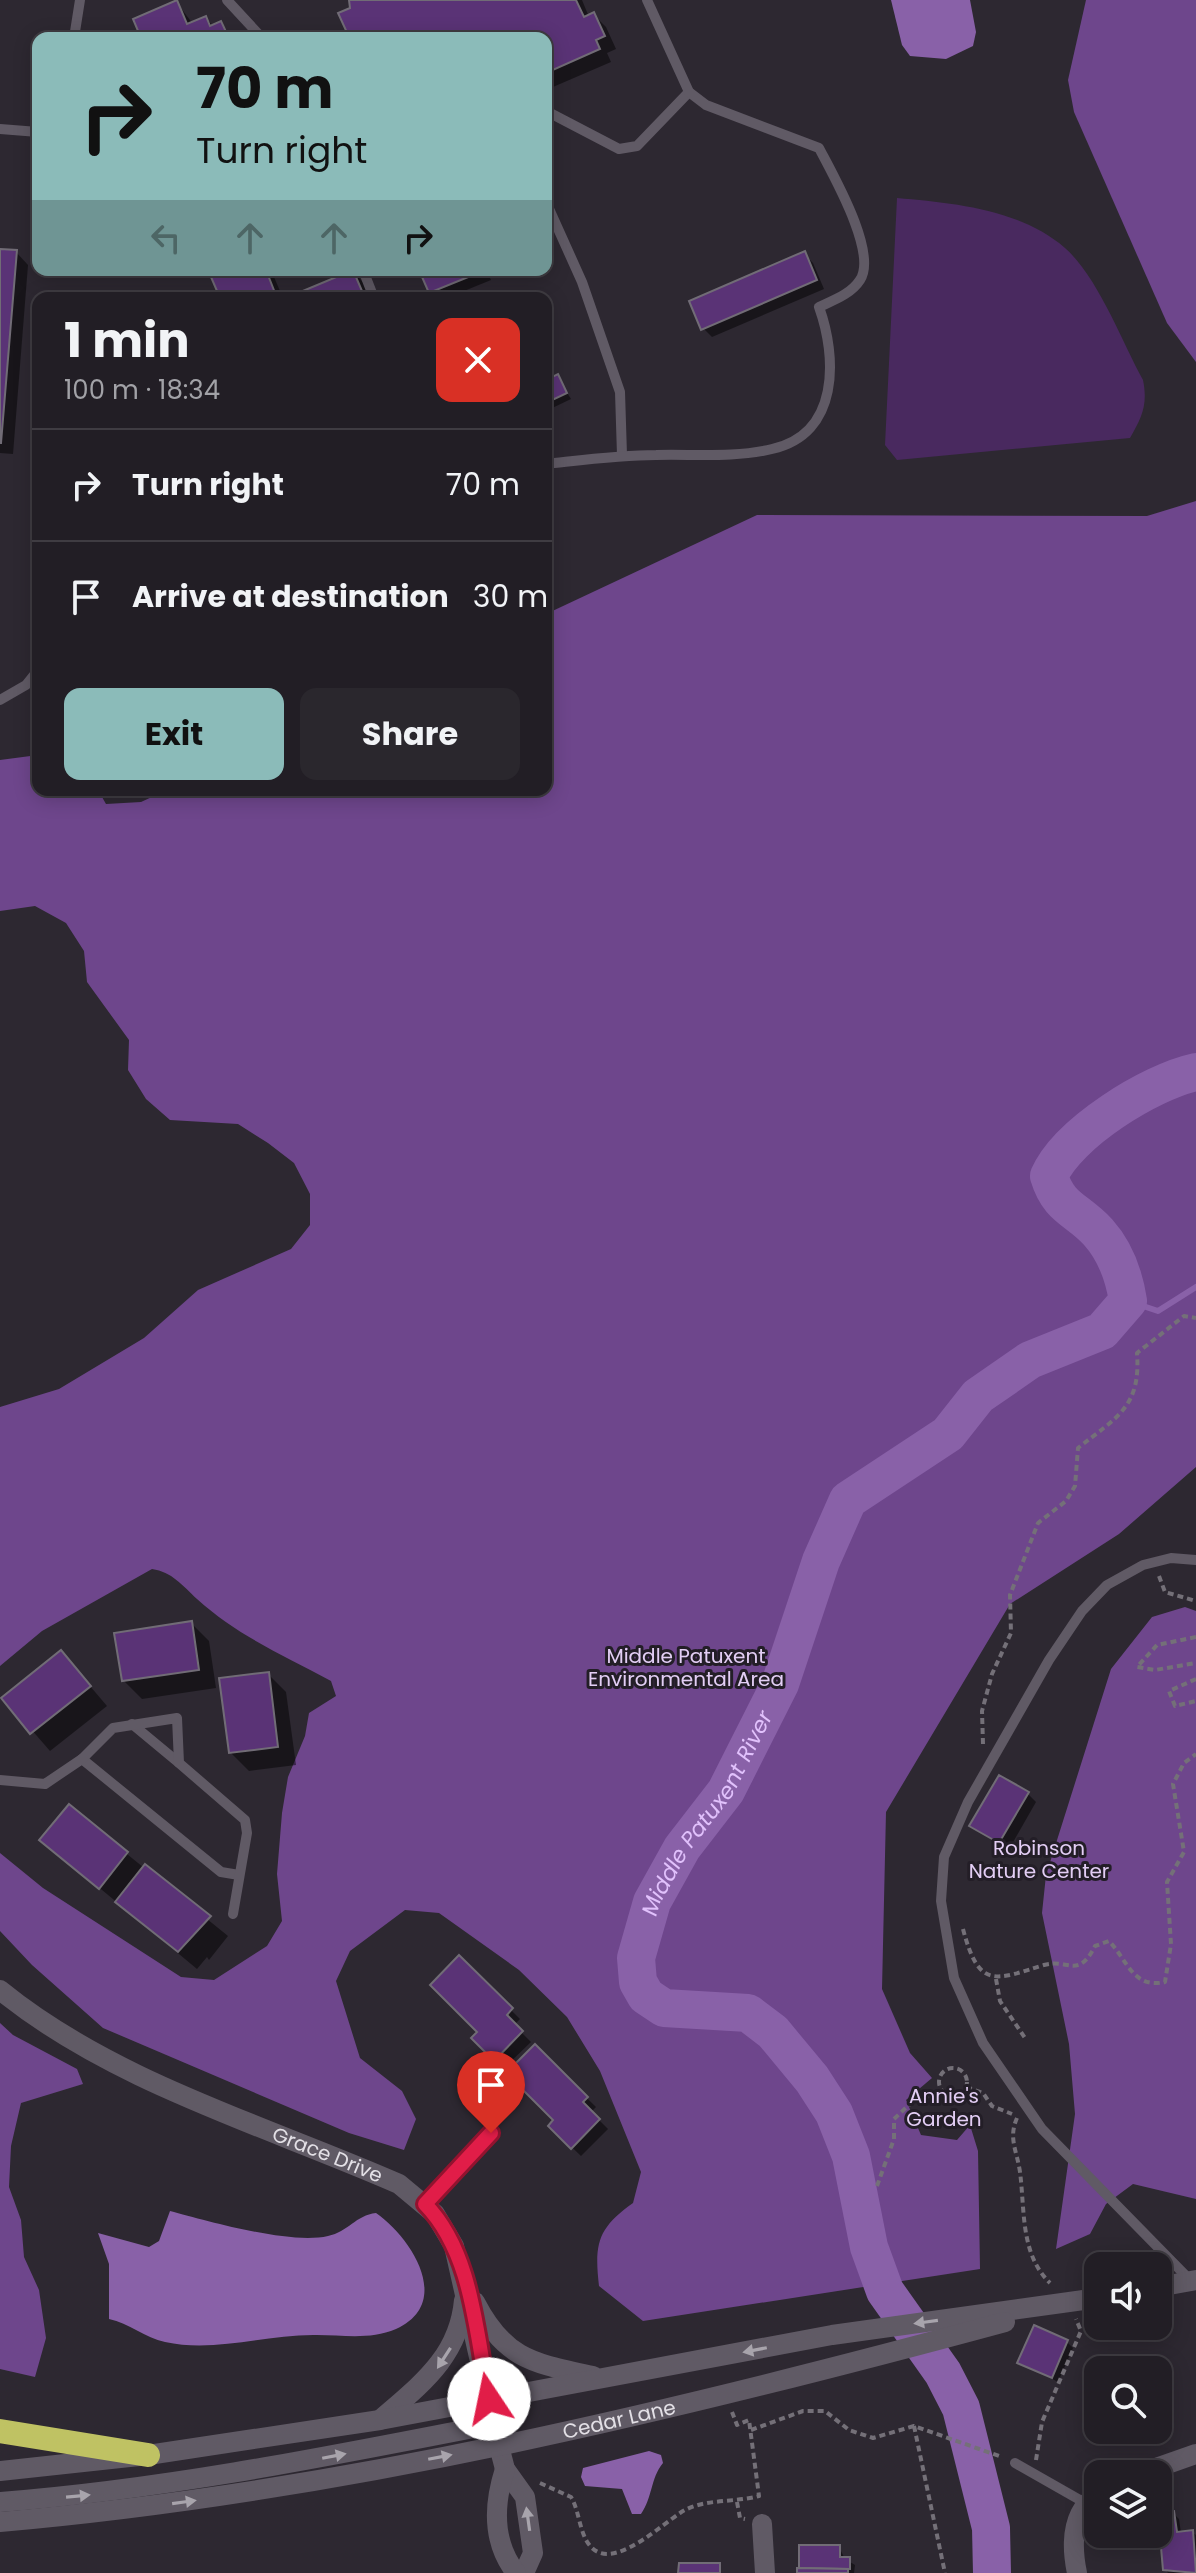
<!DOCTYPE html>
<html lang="en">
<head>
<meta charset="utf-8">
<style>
  :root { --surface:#221e25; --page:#2a272d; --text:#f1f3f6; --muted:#a2a2a7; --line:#3f3c42; --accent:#8bbbb9 }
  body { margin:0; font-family:Poppins,sans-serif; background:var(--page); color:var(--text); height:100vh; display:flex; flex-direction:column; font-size:30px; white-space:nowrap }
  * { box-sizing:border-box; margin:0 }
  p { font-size:26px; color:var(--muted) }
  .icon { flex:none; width:44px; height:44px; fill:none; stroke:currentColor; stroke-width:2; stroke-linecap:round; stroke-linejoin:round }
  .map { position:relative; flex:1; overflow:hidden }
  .drawer { position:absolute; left:32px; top:292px; width:520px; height:504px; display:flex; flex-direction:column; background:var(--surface); border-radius:16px; box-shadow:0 4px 20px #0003,0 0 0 2px var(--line) }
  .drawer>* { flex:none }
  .banner { position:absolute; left:32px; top:32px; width:520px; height:244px; border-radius:16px; box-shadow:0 4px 20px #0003,0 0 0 2px var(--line); background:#8bbbb9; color:#111; overflow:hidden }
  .buttons { position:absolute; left:1084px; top:2252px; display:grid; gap:16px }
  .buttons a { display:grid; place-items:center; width:88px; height:88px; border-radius:16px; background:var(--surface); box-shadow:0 4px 20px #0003,0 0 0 2px var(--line); font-size:40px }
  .pin { position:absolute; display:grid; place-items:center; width:68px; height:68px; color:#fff; margin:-82px -34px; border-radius:50% 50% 50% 0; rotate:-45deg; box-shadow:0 0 8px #0007 }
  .pin .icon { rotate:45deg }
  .me { position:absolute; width:88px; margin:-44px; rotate:349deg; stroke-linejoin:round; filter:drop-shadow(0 0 6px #0008) }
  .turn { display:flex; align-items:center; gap:28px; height:168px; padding:0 32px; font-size:36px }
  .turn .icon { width:104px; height:104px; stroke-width:2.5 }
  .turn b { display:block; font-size:56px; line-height:68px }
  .lanes { display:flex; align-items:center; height:76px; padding:0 32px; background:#0003; justify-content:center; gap:40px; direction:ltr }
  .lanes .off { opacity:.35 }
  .round { display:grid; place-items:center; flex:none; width:84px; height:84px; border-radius:16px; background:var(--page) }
  .summary { display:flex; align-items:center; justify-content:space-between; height:136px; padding:0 32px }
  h1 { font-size:48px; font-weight:700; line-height:60px }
  .cta { display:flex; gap:16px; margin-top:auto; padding:16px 32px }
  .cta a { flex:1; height:92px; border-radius:16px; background:var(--accent); color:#111; font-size:32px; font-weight:700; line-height:92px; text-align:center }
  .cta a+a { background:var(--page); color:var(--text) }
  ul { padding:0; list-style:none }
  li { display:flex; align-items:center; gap:24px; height:112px; padding:0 32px; border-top:2px solid var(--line) }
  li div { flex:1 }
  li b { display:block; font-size:30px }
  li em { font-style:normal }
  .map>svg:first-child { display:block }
  .green { fill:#49295f }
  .forest { fill:#6e468c }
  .water { fill:#8961a8 }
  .shadow { fill:#0007 }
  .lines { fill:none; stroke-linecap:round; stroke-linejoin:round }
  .stream { stroke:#8961a8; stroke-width:6 }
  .river { stroke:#8961a8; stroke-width:38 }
  .building { fill:#5a3376; stroke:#716c76; stroke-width:2 }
  .path { stroke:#747078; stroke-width:4; stroke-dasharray:6 4; stroke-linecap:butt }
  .lane { stroke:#605a65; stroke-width:10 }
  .street { stroke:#605a65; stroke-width:20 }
  .secondary { stroke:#605a65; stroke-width:20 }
  .highway { stroke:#bfc263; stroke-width:24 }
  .oneway { fill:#a8a4ac }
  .route-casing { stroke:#92132f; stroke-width:20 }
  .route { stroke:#e11d48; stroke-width:14 }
  .labels { text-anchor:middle; stroke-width:6; stroke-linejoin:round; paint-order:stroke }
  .park-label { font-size:20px; fill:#e3cef5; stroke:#231e27 }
  .street-label { font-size:20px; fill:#e3e0e6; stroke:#231e27 }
  .water-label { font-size:22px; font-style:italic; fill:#e1c1fc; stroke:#231e27 }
</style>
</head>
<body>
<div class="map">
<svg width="1196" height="2573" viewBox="0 0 1196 2573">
  <rect width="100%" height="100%" fill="#2d2831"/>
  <!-- green -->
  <path class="green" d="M 897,198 C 953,203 1020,209 1065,248 C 1098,277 1122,342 1143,380 C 1148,405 1142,417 1130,438 L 897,460 L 885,445 Z"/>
  <!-- forest -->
  <g class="forest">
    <path d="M 1086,0 L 1196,0 L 1196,362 L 1167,323 L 1074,112 L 1068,80 Z"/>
    <path d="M 1196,501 L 1196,1467 L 1119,1534 L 1010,1604 L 886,1812 L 882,1989 L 910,2053 L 932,2078 L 906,2100 L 921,2135 L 957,2140 L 970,2125 L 978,2151 L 980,2269 L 643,2321 L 599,2286 C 594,2243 598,2228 633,2203 L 641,2172 L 600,2071 L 567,2017 L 519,1970 L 439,1913 L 405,1910 L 350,1951 L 336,1981 L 360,2058 L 402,2091 L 416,2119 L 404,2150 L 349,2133 L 103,2028 L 32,1965 L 0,1931 L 0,1853 L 43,1888 L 181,1977 L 214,1980 L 267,1946 L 282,1921 L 277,1874 L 282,1813 L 288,1777 L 305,1736 L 309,1713 L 336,1696 L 331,1681 C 283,1655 238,1636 197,1599 C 182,1585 172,1572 152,1569 L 42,1631 L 0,1666 L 0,1407 L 59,1389 L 144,1338 L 198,1290 L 291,1249 L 310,1225 L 310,1194 L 294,1163 L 268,1143 L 238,1124 L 170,1120 L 146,1099 L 128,1070 L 129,1040 L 87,982 L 84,951 L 66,923 L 35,906 L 0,911 L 0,760 L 38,755 L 38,790 L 98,790 L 106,804 L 141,802 L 167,790 L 546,790 L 546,614 L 757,515 L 1147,516 Z"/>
    <path d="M 1185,1607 L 1196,1611 L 1196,2199 L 1133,2184 L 1106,2204 L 1090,2234 L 1056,2249 L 1075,2114 L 1069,2044 L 1042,1913 L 1046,1875 L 1111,1669 L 1152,1617 Z"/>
    <path d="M 0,2023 L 13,2035 L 77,2069 L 83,2084 L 21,2103 L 11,2146 L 9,2187 L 21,2220 L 24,2257 L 39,2290 L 46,2338 L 35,2377 L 0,2369 Z"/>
  </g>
  <!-- water -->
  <g class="water">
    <path d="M 891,0 L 970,0 L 976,32 L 973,46 L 946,59 L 910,56 L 902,45 Z"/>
    <path d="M 170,2211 C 208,2221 290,2245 328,2236 C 348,2232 356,2215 376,2213 C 411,2237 454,2303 396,2329 C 370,2340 344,2335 317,2335 C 268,2334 215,2353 165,2342 C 145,2338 129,2323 109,2319 L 109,2264 L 98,2233 L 149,2247 L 159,2241 Z"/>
    <path d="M 649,2451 L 661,2455 L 663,2463 C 650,2479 653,2497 641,2514 L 632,2514 L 622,2489 L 585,2486 L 581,2477 L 583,2468 Z"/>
  </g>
  <!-- shadow -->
  <g class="shadow">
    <path d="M 354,0 L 582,0 L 589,17 L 594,15 L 606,27 L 616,49 L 607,53 L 611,62 L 546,90 L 546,38 L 353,38 L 349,2 Z"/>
    <path d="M 177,3 L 193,24 L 206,18 L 214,27 L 221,24 L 234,38 L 143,38 Z"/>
    <path d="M 546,96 L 554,114 L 546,117 Z"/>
    <path d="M 0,251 L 16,252 L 28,265 L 13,454 L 0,453 Z"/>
    <path d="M 804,254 L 813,263 L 824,289 L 712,337 L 703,328 Z"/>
    <path d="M 210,270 L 271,270 L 283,298 L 222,298 Z"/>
    <path d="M 421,270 L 486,270 L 491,280 L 447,298 L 436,298 Z"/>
    <path d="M 353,272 L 365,284 L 371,298 L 291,298 Z"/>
    <path d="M 557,377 L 571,399 L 546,411 L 546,382 Z"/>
    <path d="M 191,1623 L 209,1641 L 216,1688 L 142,1699 L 123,1680 Z"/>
    <path d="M 61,1652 L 107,1706 L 50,1751 L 4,1698 Z"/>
    <path d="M 268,1674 L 286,1692 L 296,1765 L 249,1771 L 231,1753 Z"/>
    <path d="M 1027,1793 L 1036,1802 L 1008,1851 L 972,1826 Z"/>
    <path d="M 69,1807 L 228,1936 L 209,1960 L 207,1957 L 197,1969 L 42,1840 Z"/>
    <path d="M 459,1958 L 520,2019 L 514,2025 L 531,2042 L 504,2068 L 474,2038 L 480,2032 Z"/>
    <path d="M 535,2047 L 596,2107 L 591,2112 L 608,2129 L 581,2156 L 550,2126 L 556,2120 Z"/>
    <path d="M 1067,2342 L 1073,2348 L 1058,2382 L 1020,2362 Z"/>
    <path d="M 1173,2513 L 1179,2519 L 1181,2533 L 1192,2532 L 1196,2535 L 1196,2573 L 1168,2573 L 1165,2569 L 1158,2515 Z"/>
    <path d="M 801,2547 L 839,2547 L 845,2559 L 855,2565 L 854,2573 L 800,2573 Z"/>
  </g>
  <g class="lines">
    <!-- stream -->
    <path class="stream" d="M 1128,1301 L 1158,1311 L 1196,1287"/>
    <!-- river -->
    <path class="river" id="s1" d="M 992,2573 L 991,2528 L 961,2408 L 943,2373 L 885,2291 L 869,2247 L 851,2156 L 834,2113 L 812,2079 L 773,2032 L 748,2013 L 664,2008 L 646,1996 L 638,1982 L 636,1958 L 652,1902 L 682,1848 L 726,1791 L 780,1684 L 821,1561 L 848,1500 L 948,1434 L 978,1396 L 1030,1360 L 1102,1331 L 1128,1301 C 1124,1275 1116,1252 1098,1232 C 1077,1209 1059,1209 1049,1176 C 1068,1133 1150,1082 1196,1072"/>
  </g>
  <!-- building -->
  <g class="building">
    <path d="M 177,0 L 187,24 L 206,16 L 210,26 L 221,21 L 229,38 L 141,38 L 133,19 Z"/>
    <path d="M 349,0 L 576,0 L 584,17 L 594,12 L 605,36 L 596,40 L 600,49 L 546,73 L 546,38 L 360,38 L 358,33 L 349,37 L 338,13 L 350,8 Z"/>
    <path d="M 0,249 L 17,250 L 1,443 L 0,443 Z"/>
    <path d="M 805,251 L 817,280 L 701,330 L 689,301 Z"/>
    <path d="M 208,270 L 266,270 L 277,298 L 220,298 Z"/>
    <path d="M 353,270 L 365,298 L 286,298 Z"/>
    <path d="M 419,270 L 483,270 L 483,271 L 429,293 Z"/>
    <path d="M 558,374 L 567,393 L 546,403 L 546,380 Z"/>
    <path d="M 192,1621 L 199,1670 L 122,1681 L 114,1633 Z"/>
    <path d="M 61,1650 L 91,1686 L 30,1734 L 1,1698 Z"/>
    <path d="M 269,1672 L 278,1747 L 229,1753 L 219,1678 Z"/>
    <path d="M 999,1775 L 1029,1792 L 999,1843 L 969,1826 Z"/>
    <path d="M 69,1804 L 128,1852 L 99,1889 L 39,1840 Z"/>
    <path d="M 145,1864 L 211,1916 L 178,1952 L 115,1902 Z"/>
    <path d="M 459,1955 L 513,2008 L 507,2015 L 523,2031 L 494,2061 L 471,2038 L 477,2032 L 430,1985 Z"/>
    <path d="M 535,2044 L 588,2097 L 583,2102 L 600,2119 L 571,2149 L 548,2126 L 553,2120 L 506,2073 Z"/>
    <path d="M 1034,2325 L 1068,2340 L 1052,2378 L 1017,2363 Z"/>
    <path d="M 1174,2511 L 1177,2532 L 1193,2530 L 1196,2573 L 1163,2570 L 1158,2513 Z"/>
    <path d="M 799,2545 L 840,2545 L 840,2557 L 850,2557 L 850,2569 L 799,2568 Z"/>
    <path d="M 679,2563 L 720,2563 L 720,2573 L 678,2573 Z"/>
    <path d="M 797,2568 L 848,2569 L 848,2573 L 797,2573 Z"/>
  </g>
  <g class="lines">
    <!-- path -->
    <g class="path">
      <path d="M 1159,1576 L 1165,1592 L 1196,1601"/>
      <path d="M 1196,1637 L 1157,1645 L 1137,1667 L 1155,1670 L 1196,1663"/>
      <path d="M 1196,1679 L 1169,1691 L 1175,1706 L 1196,1701"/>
      <path d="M 983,1744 L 982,1711 L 992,1674 L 1011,1633 L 1010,1595 L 1038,1523 L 1066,1501 L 1075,1486 L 1078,1448 C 1117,1417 1141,1407 1137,1353 L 1184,1316 L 1196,1318"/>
      <path d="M 963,1929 C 979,1990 995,1980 1044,1965 C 1068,1958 1078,1980 1095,1946 L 1109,1941 C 1128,1961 1133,1989 1165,1982 L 1171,1944 L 1167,1882 L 1184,1852 L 1173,1784 L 1184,1763 L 1196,1754"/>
      <path d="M 996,1979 L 1000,2001 L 1025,2038"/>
      <circle cx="953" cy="2082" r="14"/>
      <path d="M 966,2087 L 983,2093 L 992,2106 L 1012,2114"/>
      <path d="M 1017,2118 C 1008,2138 1017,2151 1020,2172 C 1025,2210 1020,2254 1050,2283"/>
      <path d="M 877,2186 L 894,2139 L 894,2119 L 914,2100 L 944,2092"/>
      <path d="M 914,2426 L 945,2573"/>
      <path d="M 751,2430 L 803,2411 L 825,2411 L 849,2430 L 873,2438 L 914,2426 L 1002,2457"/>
      <path d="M 1036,2460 L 1042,2422 L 1081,2331 L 1076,2319"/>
      <path d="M 540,2483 L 571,2497 C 581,2513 579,2543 598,2552 C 621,2563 663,2524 680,2513 C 702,2498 734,2503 759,2496 L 749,2420 L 737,2425 L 732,2412"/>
      <path d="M 737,2502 L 740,2518 L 745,2519"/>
    </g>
    <!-- lane -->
    <g class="lane">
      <path d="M 227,0 L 262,38"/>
      <path d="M 74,38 L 80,0"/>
      <path d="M 550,113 L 619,149 L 637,146 L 689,92"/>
      <path d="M 0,129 L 38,132"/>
      <path d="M 546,202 L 582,282 L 620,392 L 622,455"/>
      <path d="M 363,270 L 374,298"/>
      <path d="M 546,361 L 548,360"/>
      <path d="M 546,464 C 583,460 619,455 656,455 C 694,454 735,458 772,449 C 840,434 837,357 819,307 C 834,300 851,294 860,280 C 878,253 833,175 819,148 L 706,105 L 689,92 L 647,0"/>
      <path d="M 0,700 L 26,685 L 38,670"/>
      <path d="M 132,1724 L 179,1763"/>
      <path d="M 82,1759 L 221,1872 L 239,1875"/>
      <path d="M 0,1780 L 45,1784 L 82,1759 L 113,1728 L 177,1718 L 179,1763 L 245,1820 L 247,1833 L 233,1914"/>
      <path d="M 425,2204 L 491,2133"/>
      <path d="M 1190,2280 L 1042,2129 L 983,2043 L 954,1978 L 941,1901 L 944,1857 L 968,1802 L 1049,1660 L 1082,1611 L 1107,1585 L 1143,1565 L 1171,1558 L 1196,1560"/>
      <path d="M 1015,2463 L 1087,2504"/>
    </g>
    <!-- street -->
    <g class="street">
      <path d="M 499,2446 L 505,2469 L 525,2497 L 533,2553 L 524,2573"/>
      <path d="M 505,2469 C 493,2506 492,2542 516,2573"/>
      <path d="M 762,2524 L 765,2573"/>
    </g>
    <!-- secondary -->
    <g class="secondary">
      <path id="s2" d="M 0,1990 C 113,2082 267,2126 399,2184 L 435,2214 L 454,2246 L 499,2446"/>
      <path d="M 1158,2287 L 1196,2280"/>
      <path d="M 475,2302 C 505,2360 533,2363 593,2376"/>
      <path d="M 380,2420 C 420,2385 459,2357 464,2300"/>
      <path d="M 0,2471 L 148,2455 L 380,2420 L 832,2335 L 1098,2298"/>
      <path d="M 1139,2474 L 1196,2454"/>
      <path d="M 0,2502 C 167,2489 330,2456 494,2424"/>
      <path id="s3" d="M 0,2522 C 341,2492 676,2411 1005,2322"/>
      <path d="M 1077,2573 C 1071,2544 1071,2512 1098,2494"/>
    </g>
    <!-- highway -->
    <path class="highway" d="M 0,2431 L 148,2455"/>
  </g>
  <!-- one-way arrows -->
  <defs><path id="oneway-solid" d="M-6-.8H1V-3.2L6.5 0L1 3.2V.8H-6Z" transform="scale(2)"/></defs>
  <g class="oneway">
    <use href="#oneway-solid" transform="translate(926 2322) rotate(172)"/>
    <use href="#oneway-solid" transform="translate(755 2350) rotate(169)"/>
    <use href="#oneway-solid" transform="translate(444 2358) rotate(123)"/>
    <use href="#oneway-solid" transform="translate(334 2456) rotate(-11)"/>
    <use href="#oneway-solid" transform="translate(440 2457) rotate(-11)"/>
    <use href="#oneway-solid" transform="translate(78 2496) rotate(-5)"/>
    <use href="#oneway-solid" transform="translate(184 2502) rotate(-8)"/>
    <use href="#oneway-solid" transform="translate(528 2519) rotate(-98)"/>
  </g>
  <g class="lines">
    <defs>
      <path id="route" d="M 489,2399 C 476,2335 473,2253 425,2204 L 491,2133"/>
    </defs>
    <!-- route casing -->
    <use href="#route" class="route-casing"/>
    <!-- route -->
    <use href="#route" class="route"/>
  </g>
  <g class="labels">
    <!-- park labels -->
    <g class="park-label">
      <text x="686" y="1663">Middle Patuxent<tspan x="686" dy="23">Environmental Area</tspan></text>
      <text x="1039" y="1855">Robinson<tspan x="1039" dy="23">Nature Center</tspan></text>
      <text x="944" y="2103">Annie's<tspan x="944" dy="23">Garden</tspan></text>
    </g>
    <!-- street labels -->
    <g class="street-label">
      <text dy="7" stroke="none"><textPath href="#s2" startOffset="368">Grace Drive</textPath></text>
      <text dy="7" stroke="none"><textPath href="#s3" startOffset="628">Cedar Lane</textPath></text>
    </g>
    <!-- water labels -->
    <g class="water-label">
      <text dy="8" stroke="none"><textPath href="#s1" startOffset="936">Middle Patuxent River</textPath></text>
    </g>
  </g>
</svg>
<div class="buttons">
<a><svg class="icon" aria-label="sound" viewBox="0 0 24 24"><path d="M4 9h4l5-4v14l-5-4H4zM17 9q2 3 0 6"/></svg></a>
<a><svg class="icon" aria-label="search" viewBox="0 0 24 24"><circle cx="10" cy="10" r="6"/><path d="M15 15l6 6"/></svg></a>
<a><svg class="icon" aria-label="layers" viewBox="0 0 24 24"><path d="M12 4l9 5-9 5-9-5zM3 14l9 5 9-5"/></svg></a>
</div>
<div class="pin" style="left:491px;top:2133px;background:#d93025"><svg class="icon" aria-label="arrive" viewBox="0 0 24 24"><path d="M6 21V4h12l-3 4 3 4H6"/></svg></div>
<svg class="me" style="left:489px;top:2399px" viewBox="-20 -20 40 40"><circle r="19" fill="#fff"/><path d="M0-13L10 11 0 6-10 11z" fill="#e11d48"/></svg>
<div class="banner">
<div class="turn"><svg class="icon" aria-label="right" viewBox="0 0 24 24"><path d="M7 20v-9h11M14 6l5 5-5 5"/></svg><div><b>70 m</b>Turn right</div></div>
<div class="lanes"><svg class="icon off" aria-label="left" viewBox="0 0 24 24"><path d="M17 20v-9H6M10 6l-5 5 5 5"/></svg><svg class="icon off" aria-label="ahead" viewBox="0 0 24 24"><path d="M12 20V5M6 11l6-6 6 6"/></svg><svg class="icon off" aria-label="ahead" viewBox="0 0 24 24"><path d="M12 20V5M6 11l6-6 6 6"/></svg><svg class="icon" aria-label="right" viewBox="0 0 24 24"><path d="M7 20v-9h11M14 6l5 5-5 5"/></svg></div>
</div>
<section class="drawer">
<div class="summary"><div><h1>1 min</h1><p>100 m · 18:34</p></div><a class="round" style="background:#d93025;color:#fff"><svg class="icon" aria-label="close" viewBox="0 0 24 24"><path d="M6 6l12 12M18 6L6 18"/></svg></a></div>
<ul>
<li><svg class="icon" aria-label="right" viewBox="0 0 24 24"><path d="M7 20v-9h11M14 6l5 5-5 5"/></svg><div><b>Turn right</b></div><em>70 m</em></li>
<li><svg class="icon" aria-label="arrive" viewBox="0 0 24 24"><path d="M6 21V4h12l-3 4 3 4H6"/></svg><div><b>Arrive at destination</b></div><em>30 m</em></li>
</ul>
<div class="cta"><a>Exit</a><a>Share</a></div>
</section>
</div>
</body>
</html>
